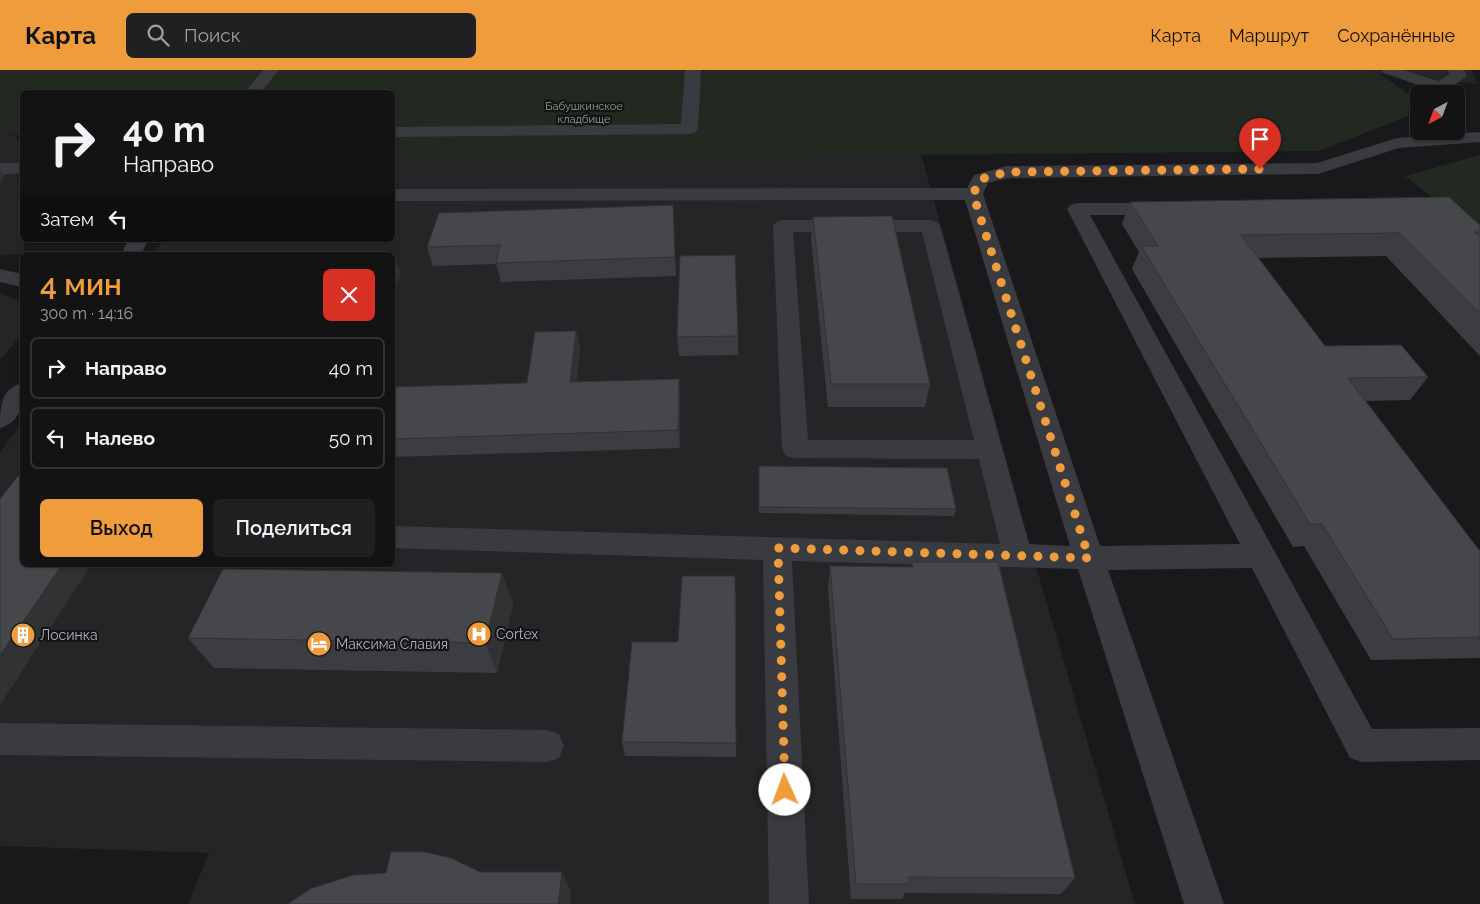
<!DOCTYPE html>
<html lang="ru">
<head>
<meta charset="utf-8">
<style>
  :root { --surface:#131314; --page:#202022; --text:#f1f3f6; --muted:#9d9ea0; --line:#323234; --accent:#ef9c3c }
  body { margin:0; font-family:Raleway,sans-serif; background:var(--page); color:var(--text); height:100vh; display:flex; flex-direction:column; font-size:19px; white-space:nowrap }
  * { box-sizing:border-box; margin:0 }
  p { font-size:16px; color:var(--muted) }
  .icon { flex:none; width:28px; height:28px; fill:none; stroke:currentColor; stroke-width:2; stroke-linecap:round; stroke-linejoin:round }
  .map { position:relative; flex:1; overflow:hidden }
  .side { position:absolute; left:20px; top:182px; width:375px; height:315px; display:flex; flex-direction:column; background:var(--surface); border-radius:8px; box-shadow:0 1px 4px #0004,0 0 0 1px var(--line) }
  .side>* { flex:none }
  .banner { position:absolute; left:20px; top:20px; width:375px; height:152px; border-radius:8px; box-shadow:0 1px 4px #0004,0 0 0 1px var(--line); background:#131314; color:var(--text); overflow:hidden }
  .needle { width:32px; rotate:221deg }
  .tools { position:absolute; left:1410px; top:15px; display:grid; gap:10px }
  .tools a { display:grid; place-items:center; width:55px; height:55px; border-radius:8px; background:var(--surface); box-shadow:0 1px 4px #0004,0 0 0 1px var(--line); font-size:25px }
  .pin { position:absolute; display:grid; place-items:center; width:42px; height:42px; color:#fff; margin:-51px -21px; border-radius:50% 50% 50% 0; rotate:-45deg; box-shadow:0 0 5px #0007 }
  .pin .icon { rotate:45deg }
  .me { position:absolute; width:55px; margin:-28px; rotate:358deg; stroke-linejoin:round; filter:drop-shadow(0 0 4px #0008) }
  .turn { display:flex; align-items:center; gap:18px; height:105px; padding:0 20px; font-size:22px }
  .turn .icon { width:65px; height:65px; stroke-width:2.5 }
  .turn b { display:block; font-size:35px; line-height:42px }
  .then { display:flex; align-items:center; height:48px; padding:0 20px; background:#0003; gap:10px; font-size:19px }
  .round { display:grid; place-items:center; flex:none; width:52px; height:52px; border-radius:8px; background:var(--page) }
  .overview { display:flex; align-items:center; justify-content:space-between; height:85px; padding:0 20px }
  h1 { font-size:30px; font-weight:600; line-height:38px; color:var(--accent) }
  .action { display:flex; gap:10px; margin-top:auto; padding:10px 20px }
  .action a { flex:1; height:58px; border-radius:8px; background:var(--accent); color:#111; font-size:20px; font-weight:600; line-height:58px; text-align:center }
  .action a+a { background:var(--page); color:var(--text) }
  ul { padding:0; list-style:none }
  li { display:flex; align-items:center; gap:15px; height:62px; margin:0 10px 8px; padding:0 10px; border:2px solid var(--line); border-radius:8px }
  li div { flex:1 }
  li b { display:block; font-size:19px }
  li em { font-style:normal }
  header { display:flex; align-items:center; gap:30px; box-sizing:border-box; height:70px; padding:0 25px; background:var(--accent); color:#111 }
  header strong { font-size:24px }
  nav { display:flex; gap:28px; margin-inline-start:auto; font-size:18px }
  .search { width:350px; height:45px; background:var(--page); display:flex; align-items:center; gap:12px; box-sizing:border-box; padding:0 18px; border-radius:8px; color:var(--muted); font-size:19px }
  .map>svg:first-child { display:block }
  .built { fill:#252528 }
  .green { fill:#212921 }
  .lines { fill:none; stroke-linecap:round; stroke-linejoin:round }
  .minor { fill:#3a3b40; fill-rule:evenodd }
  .wall { fill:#3b3d40 }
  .shaded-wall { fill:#303234 }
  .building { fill:#45474b; stroke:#303234 }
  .route { stroke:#ef9c3c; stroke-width:9; stroke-dasharray:0 16.2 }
  .labels { text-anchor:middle; stroke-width:4.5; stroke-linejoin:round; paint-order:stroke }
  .far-park-label { font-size:11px; fill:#85a583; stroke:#141416 }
  .poi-label { font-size:14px; fill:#abb2ba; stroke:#141416; text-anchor:start }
</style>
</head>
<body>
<header>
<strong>Карта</strong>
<div class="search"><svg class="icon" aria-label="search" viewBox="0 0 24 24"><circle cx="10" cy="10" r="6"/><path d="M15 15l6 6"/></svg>Поиск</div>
<nav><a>Карта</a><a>Маршрут</a><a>Сохранённые</a></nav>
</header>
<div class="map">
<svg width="1480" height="834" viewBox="0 0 1480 834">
  <rect width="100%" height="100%" fill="#19191b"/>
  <!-- built -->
  <g class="built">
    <path d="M 1364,0 L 1471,0 L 1477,14 L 1380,4 Z"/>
    <path d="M 0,61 L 14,63 L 22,74 L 22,109 L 17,113 L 22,116 L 22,170 L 24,170 L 25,184 L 0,185 Z"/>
    <path d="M 921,84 L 1037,500 L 1135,834 L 188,834 L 209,783 L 0,776 L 0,382 L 22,353 L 22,495 L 392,495 L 392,185 L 152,185 L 164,170 L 392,170 L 393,86 L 713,87 Z"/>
    <path d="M 0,223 L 22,232 L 22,264 L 0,290 Z"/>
  </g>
  <!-- green -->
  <g class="green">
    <path d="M 0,0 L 1364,0 L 1380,4 L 1410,25 L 1408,46 L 1319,81 L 713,87 L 393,86 L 392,22 L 22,22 L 22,68 L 14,63 L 0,61 Z"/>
    <path d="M 1480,85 L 1480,156 L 1449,140 L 1405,106 Z"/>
  </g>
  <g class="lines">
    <!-- minor -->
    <g class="minor">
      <path d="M 263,0 L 279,0 L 261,22 L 245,22 Z"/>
      <path d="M 685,0 L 701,0 L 698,59 L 695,63 L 689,64 L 392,67 L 392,57 L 681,54 Z"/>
      <path d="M 1381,0 L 1404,0 L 1438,11 L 1450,4 L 1448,0 L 1464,0 L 1467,6 L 1448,19 L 1448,24 L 1432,24 L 1432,20 L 1384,3 Z"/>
      <path d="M 1480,62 L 1480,72 L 1399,78 L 1318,104 L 1008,108 L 988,113 L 983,124 L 1100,476 L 1240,474 L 1067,139 L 1070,135 L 1077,133 L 1164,133 L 1171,135 L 1174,139 L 1171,143 L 1164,145 L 1090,145 L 1372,659 L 1480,658 L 1480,690 L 1362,692 L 1350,688 L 1252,498 L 1108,500 L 1224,834 L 1184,834 L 1078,499 L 792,491 L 809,834 L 769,834 L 763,490 L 392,478 L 392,456 L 1000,474 L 979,389 L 795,388 L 786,386 L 782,379 L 773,156 L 776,152 L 783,150 L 930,150 L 937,152 L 940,156 L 1029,474 L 1070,476 L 965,130 L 392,131 L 392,119 L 967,118 L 974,105 L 1007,96 L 1317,93 L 1397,68 ZM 793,162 L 922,162 L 974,370 L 808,370 Z"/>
      <path d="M 0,93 L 22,93 L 22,103 L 0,105 Z"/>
      <path d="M 128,170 L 148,170 L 141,185 L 121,185 Z"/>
      <path d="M 0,199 L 22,204 L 22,217 L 0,212 Z"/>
      <path d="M 22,313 C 25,332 21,352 0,358 C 0,338 0,319 22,313 Z"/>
      <path d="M 0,653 L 547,660 L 559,664 L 564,676 L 559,688 L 547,692 L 0,685 Z"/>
    </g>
  </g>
  <!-- wall -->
  <g class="wall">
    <path d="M 1130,132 L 1480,155 L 1480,286 L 1386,186 L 1258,188 L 1325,276 L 1428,307 L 1410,330 L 1366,331 L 1479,480 L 1480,480 L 1480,588 L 1371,590 L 1304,476 L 1293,477 L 1132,199 L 1139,182 L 1122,154 Z"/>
    <path d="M 673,135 L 676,206 L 501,212 L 496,194 L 433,196 L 427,177 Z"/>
    <path d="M 813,147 L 930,314 L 925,337 L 828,337 L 811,169 Z"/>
    <path d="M 576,261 L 580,280 L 576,312 L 680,327 L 680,378 L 392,387 L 392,317 L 527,313 Z"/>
    <path d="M 738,266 L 738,285 L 679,286 L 677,267 Z"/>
    <path d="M 759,396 L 956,439 L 954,446 L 759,443 Z"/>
    <path d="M 912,492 L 1075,808 L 1061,824 L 905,823 L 902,829 L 851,829 L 828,519 L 830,496 L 911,497 Z"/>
    <path d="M 502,503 L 513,534 L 497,603 L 214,598 L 188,568 Z"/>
    <path d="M 736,522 L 736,687 L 625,686 L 622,672 L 678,572 Z"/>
  </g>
  <!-- shaded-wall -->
  <g class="shaded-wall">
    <path d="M 0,100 L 5,106 L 0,111 Z"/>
    <path d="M 395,188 L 401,204 L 392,227 L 392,195 Z"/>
    <path d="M 576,261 L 580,280 L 574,330 L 570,312 Z"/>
    <path d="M 679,309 L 680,327 L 680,378 L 678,360 Z"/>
    <path d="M 62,495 L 91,495 L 0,635 L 0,585 Z"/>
    <path d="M 502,503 L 513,534 L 497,603 L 485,573 Z"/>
    <path d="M 562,802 L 571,822 L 570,834 L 558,834 Z"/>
  </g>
  <!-- building -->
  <g class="building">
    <path d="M 1449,127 L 1480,155 L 1480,162 L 1474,162 L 1480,167 L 1480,243 L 1400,163 L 1241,165 L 1325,276 L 1401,275 L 1428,307 L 1348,308 L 1479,480 L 1480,480 L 1480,567 L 1393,569 L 1322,454 L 1310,454 L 1141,176 L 1158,176 L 1130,132 Z"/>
    <path d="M 673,135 L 675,187 L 496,193 L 500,175 L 427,177 L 439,143 Z"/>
    <path d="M 892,146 L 930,314 L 831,314 L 813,147 Z"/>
    <path d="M 735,185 L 738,266 L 677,267 L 680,186 Z"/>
    <path d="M 392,188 L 395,188 L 392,195 Z"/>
    <path d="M 576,261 L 570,312 L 679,309 L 678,360 L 392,369 L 392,317 L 527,313 L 535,262 Z"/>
    <path d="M 759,396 L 947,398 L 956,439 L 759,437 Z"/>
    <path d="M 22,401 L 22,495 L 62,495 L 0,585 L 0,429 Z"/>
    <path d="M 912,492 L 998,492 L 1075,808 L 909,807 L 909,814 L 856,814 L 830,496 L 913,497 Z"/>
    <path d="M 223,499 L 502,503 L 485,573 L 188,568 Z"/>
    <path d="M 682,506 L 735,506 L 736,673 L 622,672 L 632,572 L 678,572 Z"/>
    <path d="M 391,782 L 425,782 L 451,788 L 480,802 L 562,802 L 558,834 L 288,834 L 310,819 L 353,805 L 386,803 Z"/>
  </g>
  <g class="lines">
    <!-- route -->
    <path class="route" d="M 785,720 L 778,478 L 1089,488 L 973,124 L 981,109 L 1007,102 L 1260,99"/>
  </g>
  <!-- icons -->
  <defs>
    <symbol id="hospital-disc" viewBox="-11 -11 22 22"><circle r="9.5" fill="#ef9c3c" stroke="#141416"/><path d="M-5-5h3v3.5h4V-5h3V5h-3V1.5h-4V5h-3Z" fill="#fff"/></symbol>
    <symbol id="building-disc" viewBox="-11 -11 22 22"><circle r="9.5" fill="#ef9c3c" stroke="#141416"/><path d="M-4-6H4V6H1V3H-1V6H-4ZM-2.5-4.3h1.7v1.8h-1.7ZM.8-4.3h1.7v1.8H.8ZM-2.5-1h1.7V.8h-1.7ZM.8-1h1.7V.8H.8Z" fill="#fff"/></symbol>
    <symbol id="hotel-disc" viewBox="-11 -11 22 22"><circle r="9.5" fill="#ef9c3c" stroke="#141416"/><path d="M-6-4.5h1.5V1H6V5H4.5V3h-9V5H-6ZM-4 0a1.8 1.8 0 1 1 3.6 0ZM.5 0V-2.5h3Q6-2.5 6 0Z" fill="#fff"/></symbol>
  </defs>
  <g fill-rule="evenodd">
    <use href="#hospital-disc" x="465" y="550" width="28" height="28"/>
    <use href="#building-disc" x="9" y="551" width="28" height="28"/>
    <use href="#hotel-disc" x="305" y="560" width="28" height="28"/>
  </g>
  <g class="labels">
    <!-- far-park labels -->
    <g class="far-park-label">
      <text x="584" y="40">Бабушкинское<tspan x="584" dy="13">кладбище</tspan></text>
    </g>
    <!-- poi labels -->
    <g class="poi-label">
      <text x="496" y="569">Cortex</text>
      <text x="40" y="570">Лосинка</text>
      <text x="336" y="579">Максима Славия</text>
    </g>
  </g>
</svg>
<div class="tools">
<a><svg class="needle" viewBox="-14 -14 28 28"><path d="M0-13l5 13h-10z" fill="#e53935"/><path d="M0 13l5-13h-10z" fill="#9d9ea0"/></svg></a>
</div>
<div class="pin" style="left:1260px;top:99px;background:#d93025"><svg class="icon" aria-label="arrive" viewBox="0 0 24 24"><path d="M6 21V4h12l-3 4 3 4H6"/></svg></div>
<svg class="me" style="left:785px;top:720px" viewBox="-20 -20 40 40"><circle r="19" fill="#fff"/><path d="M0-13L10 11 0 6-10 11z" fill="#ef9c3c"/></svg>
<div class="banner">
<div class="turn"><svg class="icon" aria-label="right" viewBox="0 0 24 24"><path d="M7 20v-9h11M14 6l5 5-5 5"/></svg><div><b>40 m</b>Направо</div></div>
<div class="then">Затем<svg class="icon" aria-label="left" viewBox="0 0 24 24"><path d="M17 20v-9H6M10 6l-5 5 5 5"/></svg></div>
</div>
<section class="side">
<div class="overview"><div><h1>4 мин</h1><p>300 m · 14:16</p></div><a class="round" style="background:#d93025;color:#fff"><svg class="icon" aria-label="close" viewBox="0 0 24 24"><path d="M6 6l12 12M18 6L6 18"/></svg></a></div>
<ul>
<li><svg class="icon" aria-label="right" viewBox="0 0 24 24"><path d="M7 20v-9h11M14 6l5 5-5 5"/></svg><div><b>Направо</b></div><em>40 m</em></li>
<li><svg class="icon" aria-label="left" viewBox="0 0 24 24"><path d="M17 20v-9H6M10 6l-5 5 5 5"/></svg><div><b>Налево</b></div><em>50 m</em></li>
</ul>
<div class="action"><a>Выход</a><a>Поделиться</a></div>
</section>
</div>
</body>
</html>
